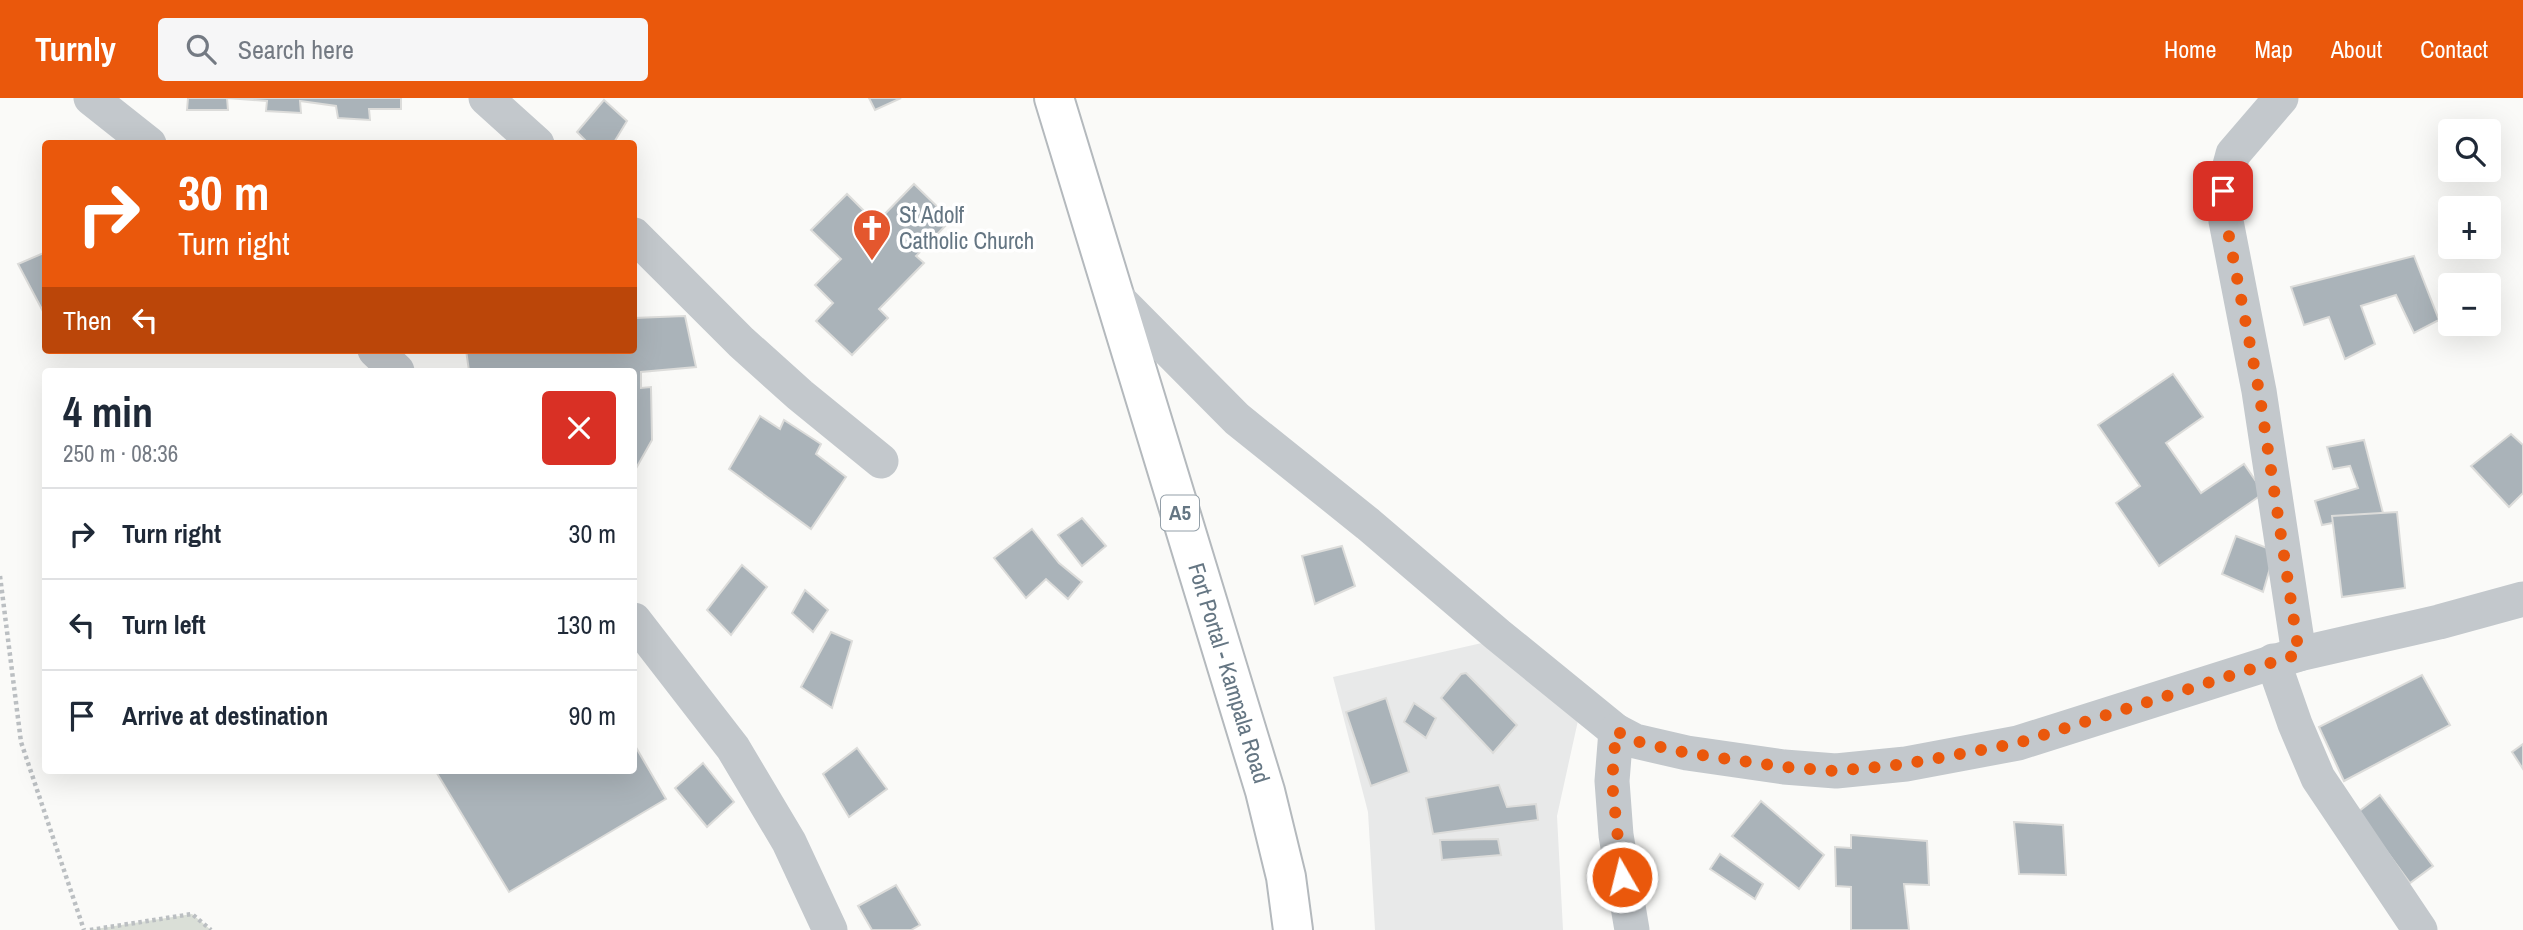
<!DOCTYPE html>
<html lang="en">
<head>
<meta charset="utf-8">
<style>
  :root { --surface:#fff; --page:#f6f6f7; --text:#1f2937; --muted:#747a83; --line:#e0e1e3; --accent:#ea580c }
  body { margin:0; font-family:"Archivo Narrow",sans-serif; background:var(--page); color:var(--text); height:100vh; display:flex; flex-direction:column; font-size:26px; white-space:nowrap }
  * { box-sizing:border-box; margin:0 }
  p { font-size:23px; color:var(--muted) }
  .icon { flex:none; width:38px; height:38px; fill:none; stroke:currentColor; stroke-width:2; stroke-linecap:round; stroke-linejoin:round }
  .map { position:relative; flex:1; overflow:hidden }
  .panel { position:absolute; left:42px; top:270px; width:595px; height:406px; display:flex; flex-direction:column; background:var(--surface); border-radius:7px; box-shadow:0 7px 28px #0002 }
  .panel>* { flex:none }
  .top-card { position:absolute; left:42px; top:42px; width:595px; height:214px; border-radius:7px; box-shadow:0 7px 28px #0002; background:#ea580c; color:#fff; overflow:hidden }
  .buttons { position:absolute; left:2438px; top:21px; display:grid; gap:14px }
  .buttons a { display:grid; place-items:center; width:63px; height:63px; border-radius:7px; background:var(--surface); box-shadow:0 7px 28px #0002; font-size:35px }
  .pin { position:absolute; display:grid; place-items:center; width:60px; height:60px; color:#fff; margin:-30px; border-radius:14px; box-shadow:0 4px 10px #0006 }
  .me { position:absolute; width:77px; margin:-38px; rotate:352deg; stroke-linejoin:round; filter:drop-shadow(0 0 5px #0008) }
  .turn { display:flex; align-items:center; gap:24px; height:147px; padding:0 21px; font-size:32px }
  .turn .icon { width:91px; height:91px; stroke-width:2.5 }
  .turn b { display:block; font-size:49px; line-height:60px }
  .then { display:flex; align-items:center; height:66px; padding:0 21px; background:#0003; gap:14px; font-size:26px }
  .round { display:grid; place-items:center; flex:none; width:74px; height:74px; border-radius:7px; background:var(--page) }
  .headline { display:flex; align-items:center; justify-content:space-between; height:119px; padding:0 21px }
  h1 { font-size:42px; font-weight:800; line-height:52px }
  ul { padding:0; list-style:none }
  li { display:flex; align-items:center; gap:21px; height:91px; padding:0 21px; border-top:2px solid var(--line) }
  li div { flex:1 }
  li b { display:block; font-size:26px }
  li em { font-style:normal }
  header { display:flex; align-items:center; gap:42px; box-sizing:border-box; height:98px; padding:0 35px; background:var(--accent); color:#fff }
  header strong { font-size:33px }
  nav { display:flex; gap:38px; margin-inline-start:auto; font-size:24px }
  .search { width:490px; height:63px; background:var(--page); display:flex; align-items:center; gap:18px; box-sizing:border-box; padding:0 24px; border-radius:7px; color:var(--muted); font-size:26px }
  .map>svg:first-child { display:block }
  .built { fill:#e8e9e9 }
  .green { fill:#dadfd7 }
  .building { fill:#aab3b9; stroke:#dcdcda; stroke-width:2 }
  .lines { fill:none; stroke-linecap:round; stroke-linejoin:round }
  .highway-casing { stroke:#b4b9bd; stroke-width:42 }
  .path { stroke:#bbbfc2; stroke-width:4.5; stroke-dasharray:3.5 3.5; stroke-linecap:butt }
  .street { stroke:#c3c8cc; stroke-width:35 }
  .highway { stroke:#fff; stroke-width:38 }
  .route { stroke:#ea580c; stroke-width:12; stroke-dasharray:0 21.6 }
  .labels { text-anchor:middle; stroke-width:7; stroke-linejoin:round; paint-order:stroke }
  .shield { fill:#fff; stroke:#939fa8; stroke-width:2 }
  .shield-label { font-size:21px; font-weight:bold; fill:#657683 }
  .poi-label { font-size:23px; fill:#657683; stroke:#fff; text-anchor:start }
  .street-label { font-size:23px; fill:#657683; stroke:#fff }
</style>
</head>
<body>
<header>
<strong>Turnly</strong>
<div class="search"><svg class="icon" aria-label="search" viewBox="0 0 24 24"><circle cx="10" cy="10" r="6"/><path d="M15 15l6 6"/></svg>Search here</div>
<nav><a>Home</a><a>Map</a><a>About</a><a>Contact</a></nav>
</header>
<div class="map">
<svg width="2523" height="832" viewBox="0 0 2523 832">
  <rect width="100%" height="100%" fill="#fafaf8"/>
  <!-- built -->
  <path class="built" d="M 1495,542 L 1581,609 L 1557,718 L 1563,832 L 1375,832 L 1368,714 L 1333,579 Z"/>
  <!-- green -->
  <path class="green" d="M 192,816 L 211,832 L 89,832 Z"/>
  <!-- building -->
  <g class="building">
    <path d="M 188,0 L 401,0 L 401,11 L 369,11 L 370,22 L 338,20 L 336,8 L 300,3 L 301,15 L 266,13 L 267,3 L 227,0 L 228,12 L 187,12 Z"/>
    <path d="M 869,0 L 901,0 L 875,12 Z"/>
    <path d="M 604,2 L 627,23 L 613,46 L 589,46 L 577,34 Z"/>
    <path d="M 914,86 L 951,122 L 916,158 L 924,165 L 879,211 L 888,220 L 852,257 L 816,223 L 833,205 L 815,187 L 841,161 L 811,132 L 847,96 L 876,125 Z"/>
    <path d="M 46,154 L 46,219 L 18,166 Z"/>
    <path d="M 2414,158 L 2439,222 L 2414,235 L 2396,197 L 2361,208 L 2375,246 L 2345,261 L 2329,219 L 2304,227 L 2291,189 Z"/>
    <path d="M 685,218 L 696,269 L 641,274 L 641,290 L 651,289 L 652,342 L 634,374 L 634,273 L 469,273 L 466,252 L 634,252 L 634,220 Z"/>
    <path d="M 2173,276 L 2203,319 L 2166,345 L 2201,395 L 2244,366 L 2264,395 L 2159,468 L 2116,405 L 2140,388 L 2098,327 Z"/>
    <path d="M 760,318 L 780,331 L 784,322 L 821,346 L 816,356 L 846,379 L 811,431 L 729,371 Z"/>
    <path d="M 2511,336 L 2523,347 L 2523,395 L 2509,409 L 2471,368 Z"/>
    <path d="M 2364,342 L 2383,415 L 2322,427 L 2315,403 L 2358,390 L 2350,368 L 2333,371 L 2327,349 Z"/>
    <path d="M 2397,414 L 2405,490 L 2342,499 L 2332,418 Z"/>
    <path d="M 1082,420 L 1106,448 L 1082,468 L 1058,437 Z"/>
    <path d="M 1032,431 L 1059,465 L 1082,484 L 1068,501 L 1046,481 L 1026,500 L 994,460 Z"/>
    <path d="M 2236,438 L 2275,453 L 2263,494 L 2222,476 Z"/>
    <path d="M 1342,448 L 1355,488 L 1315,506 L 1302,458 Z"/>
    <path d="M 742,467 L 767,489 L 731,537 L 707,512 Z"/>
    <path d="M 805,492 L 828,512 L 813,534 L 792,515 Z"/>
    <path d="M 831,534 L 852,543 L 832,610 L 801,589 Z"/>
    <path d="M 1466,575 L 1517,627 L 1493,655 L 1441,600 L 1461,576 Z"/>
    <path d="M 2422,577 L 2450,627 L 2344,683 L 2319,629 Z"/>
    <path d="M 1386,600 L 1409,674 L 1371,688 L 1346,614 Z"/>
    <path d="M 1414,605 L 1436,620 L 1426,640 L 1404,624 Z"/>
    <path d="M 634,646 L 666,701 L 509,794 L 435,672 L 634,672 Z"/>
    <path d="M 2523,646 L 2523,671 L 2512,654 Z"/>
    <path d="M 857,650 L 887,691 L 849,719 L 823,676 Z"/>
    <path d="M 703,665 L 734,704 L 707,729 L 675,690 Z"/>
    <path d="M 1499,687 L 1507,709 L 1536,706 L 1538,722 L 1433,736 L 1426,700 Z"/>
    <path d="M 2380,697 L 2433,768 L 2410,785 L 2358,714 Z"/>
    <path d="M 1761,703 L 1824,757 L 1799,791 L 1732,738 Z"/>
    <path d="M 2014,724 L 2063,727 L 2066,777 L 2019,776 Z"/>
    <path d="M 1851,737 L 1927,743 L 1929,787 L 1904,786 L 1909,832 L 1851,832 L 1851,789 L 1836,788 L 1835,749 L 1851,750 Z"/>
    <path d="M 1498,741 L 1501,757 L 1442,762 L 1440,742 Z"/>
    <path d="M 1720,756 L 1763,786 L 1755,801 L 1710,771 Z"/>
    <path d="M 896,787 L 920,827 L 911,832 L 872,832 L 858,808 Z"/>
  </g>
  <g class="lines">
    <defs>
      <path id="highway" d="M 1054,0 L 1265,693 L 1286,779 L 1293,832"/>
    </defs>
    <!-- highway casing -->
    <use href="#highway" class="highway-casing"/>
    <!-- path -->
    <g class="path">
      <path d="M 0,478 L 21,644 L 84,832"/>
      <path d="M 90,832 L 192,816 L 211,832"/>
    </g>
    <!-- street -->
    <g class="street">
      <path d="M 91,0 L 149,46"/>
      <path d="M 486,0 L 537,46"/>
      <path d="M 2281,0 L 2233,56 L 2223,93 L 2226,123 L 2259,293 L 2299,556"/>
      <path d="M 634,137 L 741,244 L 800,297 L 881,363"/>
      <path d="M 1113,196 L 1237,321 L 1368,426 L 1498,537 L 1616,633 L 1635,643 L 1687,655 L 1784,669 L 1836,673 L 1906,666 L 2018,645 L 2299,556 L 2439,524 L 2523,501"/>
      <path d="M 375,252 L 397,273"/>
      <path d="M 634,522 L 733,650 L 789,744 L 830,832"/>
      <path d="M 2273,563 L 2295,626 L 2318,680 L 2420,832"/>
      <path d="M 1616,633 L 1612,683 L 1616,737 L 1632,832"/>
    </g>
    <!-- highway -->
    <use href="#highway" class="highway"/>
  </g>
  <g class="lines">
    <!-- route -->
    <path class="route" d="M 1622,779 L 1612,684 L 1616,633 L 1635,643 L 1687,655 L 1784,669 L 1836,673 L 1906,666 L 2018,645 L 2299,556 L 2259,293 L 2226,123 L 2223,93"/>
  </g>
  <!-- icons -->
  <defs>
    <symbol id="church-pin" viewBox="-11 -11 22 30"><path d="M0 17L-7.5 6A9.5 9.5 0 1 1 7.5 6Z" fill="#e4572e" stroke="#fff"/><path d="M-1.2-6h2.4v3.5h3.3v2.4h-3.3V6h-2.4V-.1h-3.3v-2.4h3.3Z" fill="#fff"/></symbol>
  </defs>
  <g fill-rule="evenodd">
    <use href="#church-pin" x="850" y="108" width="44" height="60"/>
  </g>
  <g class="labels">
    <!-- shield labels -->
    <rect class="shield" x="1161" y="397.5" width="38" height="35" rx="5"/>
    <g class="shield-label">
      <text x="1180" y="422">A5</text>
    </g>
    <!-- poi labels -->
    <g class="poi-label">
      <text x="899" y="125">St Adolf<tspan x="899" dy="26">Catholic Church</tspan></text>
    </g>
    <!-- street labels -->
    <g class="street-label">
      <text transform="translate(1229 575) rotate(73)" y="8">Fort Portal - Kampala Road</text>
    </g>
  </g>
</svg>
<div class="buttons">
<a><svg class="icon" aria-label="search" viewBox="0 0 24 24"><circle cx="10" cy="10" r="6"/><path d="M15 15l6 6"/></svg></a>
<a>+</a>
<a>−</a>
</div>
<div class="pin" style="left:2223px;top:93px;background:#d93025"><svg class="icon" aria-label="arrive" viewBox="0 0 24 24"><path d="M6 21V4h12l-3 4 3 4H6"/></svg></div>
<svg class="me" style="left:1622px;top:779px" viewBox="-20 -20 40 40"><circle r="17" fill="#ea580c" stroke="#fff" stroke-width="3"/><path d="M0-11L8 9 0 5-8 9z" fill="#fff"/></svg>
<div class="top-card">
<div class="turn"><svg class="icon" aria-label="right" viewBox="0 0 24 24"><path d="M7 20v-9h11M14 6l5 5-5 5"/></svg><div><b>30 m</b>Turn right</div></div>
<div class="then">Then<svg class="icon" aria-label="left" viewBox="0 0 24 24"><path d="M17 20v-9H6M10 6l-5 5 5 5"/></svg></div>
</div>
<section class="panel">
<div class="headline"><div><h1>4 min</h1><p>250 m · 08:36</p></div><a class="round" style="background:#d93025;color:#fff"><svg class="icon" aria-label="close" viewBox="0 0 24 24"><path d="M6 6l12 12M18 6L6 18"/></svg></a></div>
<ul>
<li><svg class="icon" aria-label="right" viewBox="0 0 24 24"><path d="M7 20v-9h11M14 6l5 5-5 5"/></svg><div><b>Turn right</b></div><em>30 m</em></li>
<li><svg class="icon" aria-label="left" viewBox="0 0 24 24"><path d="M17 20v-9H6M10 6l-5 5 5 5"/></svg><div><b>Turn left</b></div><em>130 m</em></li>
<li><svg class="icon" aria-label="arrive" viewBox="0 0 24 24"><path d="M6 21V4h12l-3 4 3 4H6"/></svg><div><b>Arrive at destination</b></div><em>90 m</em></li>
</ul>
</section>
</div>
</body>
</html>
